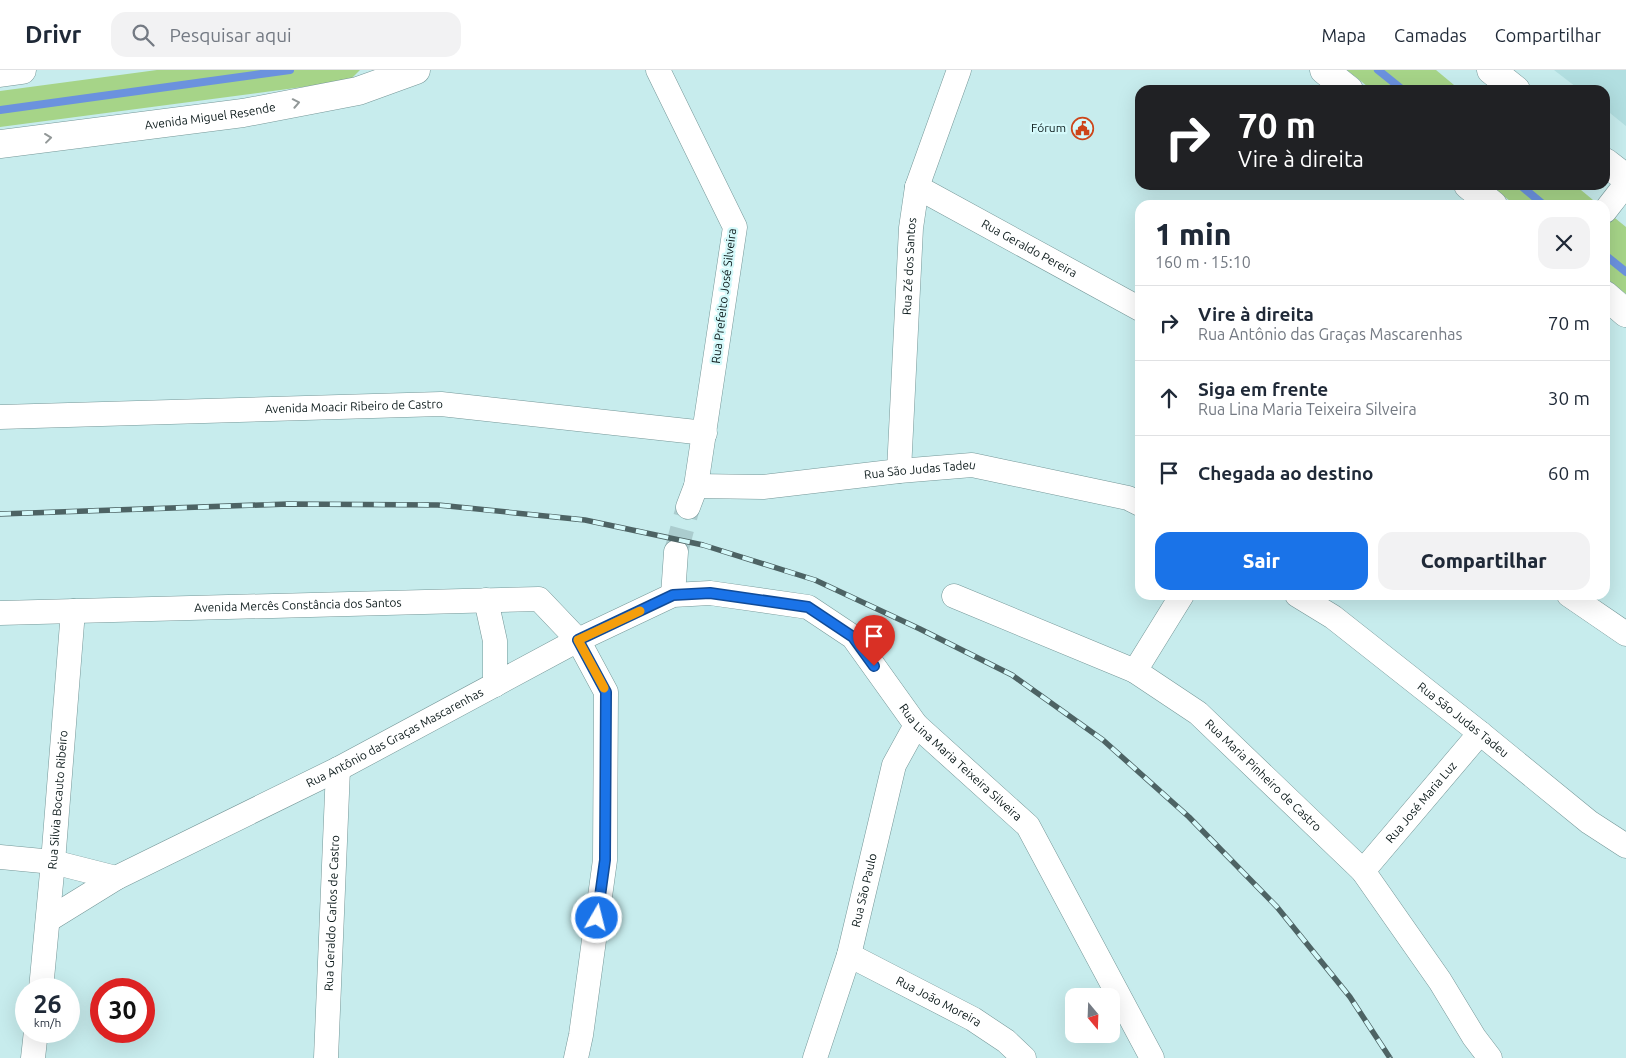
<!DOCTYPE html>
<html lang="pt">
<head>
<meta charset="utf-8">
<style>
  :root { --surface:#fff; --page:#f2f2f3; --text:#1f2937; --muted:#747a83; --line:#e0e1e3; --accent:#1a73e8 }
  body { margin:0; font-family:Ubuntu,sans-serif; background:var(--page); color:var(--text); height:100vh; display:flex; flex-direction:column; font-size:19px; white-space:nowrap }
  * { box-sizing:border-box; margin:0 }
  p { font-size:16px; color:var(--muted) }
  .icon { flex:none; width:28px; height:28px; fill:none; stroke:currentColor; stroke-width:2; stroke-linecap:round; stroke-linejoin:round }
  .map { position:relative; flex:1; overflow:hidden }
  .panel { position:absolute; left:1135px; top:130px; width:475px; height:400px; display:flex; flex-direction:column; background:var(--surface); border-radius:15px; box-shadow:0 5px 20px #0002 }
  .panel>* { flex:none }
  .hud { position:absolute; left:1135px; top:15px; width:475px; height:105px; border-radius:15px; box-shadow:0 5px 20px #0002; background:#202124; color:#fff; overflow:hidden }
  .needle { width:32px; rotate:161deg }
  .tools { position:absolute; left:1065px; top:918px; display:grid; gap:10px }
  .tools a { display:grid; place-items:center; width:55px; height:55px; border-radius:10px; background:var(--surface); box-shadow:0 5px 20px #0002; font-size:25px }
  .speed { position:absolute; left:15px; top:908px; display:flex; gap:10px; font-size:25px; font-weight:700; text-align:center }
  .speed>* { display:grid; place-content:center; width:65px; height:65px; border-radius:50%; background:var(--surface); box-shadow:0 5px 20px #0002; line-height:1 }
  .speed small { font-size:12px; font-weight:400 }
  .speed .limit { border:8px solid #d22; background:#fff; color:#111 }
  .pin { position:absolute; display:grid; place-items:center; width:42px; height:42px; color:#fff; margin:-51px -21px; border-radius:50% 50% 50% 0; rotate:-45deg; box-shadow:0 0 5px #0007 }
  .pin .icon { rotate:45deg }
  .me { position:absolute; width:55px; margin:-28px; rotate:8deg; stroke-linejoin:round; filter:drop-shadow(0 0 4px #0008) }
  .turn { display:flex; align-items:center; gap:18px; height:105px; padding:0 20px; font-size:22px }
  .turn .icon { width:65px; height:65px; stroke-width:2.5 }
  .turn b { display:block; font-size:35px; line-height:42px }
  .round { display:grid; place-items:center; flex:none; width:52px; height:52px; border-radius:15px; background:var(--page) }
  .headline { display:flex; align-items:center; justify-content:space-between; height:85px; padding:0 20px }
  h1 { font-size:30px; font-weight:800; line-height:38px }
  .action { display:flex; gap:10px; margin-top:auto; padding:10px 20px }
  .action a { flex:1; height:58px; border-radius:15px; background:var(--accent); color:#fff; font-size:20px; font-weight:800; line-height:58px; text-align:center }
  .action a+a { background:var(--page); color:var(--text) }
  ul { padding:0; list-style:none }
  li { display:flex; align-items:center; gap:15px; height:75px; padding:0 20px; border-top:1px solid var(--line) }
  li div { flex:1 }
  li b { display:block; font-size:19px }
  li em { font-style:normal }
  header { display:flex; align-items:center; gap:30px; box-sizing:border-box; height:70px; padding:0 25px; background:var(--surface); border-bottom:1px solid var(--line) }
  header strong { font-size:24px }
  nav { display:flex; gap:28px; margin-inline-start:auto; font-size:18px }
  .search { width:350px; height:45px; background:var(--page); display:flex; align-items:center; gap:12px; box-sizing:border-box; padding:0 18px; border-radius:15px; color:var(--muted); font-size:19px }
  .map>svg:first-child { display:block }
  .built { fill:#b2dfe1 }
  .green { fill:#a6d488 }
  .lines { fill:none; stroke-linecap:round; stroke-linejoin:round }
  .stream { stroke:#6b92de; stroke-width:8 }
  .street-tunnel { stroke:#abccce; stroke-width:24; stroke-dasharray:24 12; stroke-linecap:butt }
  .street-casing { stroke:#759798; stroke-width:25 }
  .secondary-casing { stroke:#759798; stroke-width:29 }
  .primary-casing { stroke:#759798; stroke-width:29 }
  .street { stroke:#fff; stroke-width:24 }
  .secondary { stroke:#fff; stroke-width:28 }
  .primary { stroke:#fff; stroke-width:28 }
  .rail-casing { stroke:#4d6364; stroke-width:5.5 }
  .rail { stroke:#d4f9fa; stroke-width:4; stroke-dasharray:11; stroke-linecap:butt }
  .oneway { stroke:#929898 }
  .route-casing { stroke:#114b97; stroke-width:12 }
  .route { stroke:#1a73e8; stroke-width:9 }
  .slow { stroke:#f59e0b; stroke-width:9 }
  .labels { text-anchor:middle; stroke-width:4.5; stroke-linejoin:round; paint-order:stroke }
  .street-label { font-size:12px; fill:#0c1a1b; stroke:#d4f9fa }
  .poi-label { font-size:12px; fill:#0c1a1b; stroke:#d4f9fa; text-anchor:end }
</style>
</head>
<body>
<header>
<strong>Drivr</strong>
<div class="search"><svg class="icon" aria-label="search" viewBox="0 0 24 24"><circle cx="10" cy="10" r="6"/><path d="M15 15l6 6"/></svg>Pesquisar aqui</div>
<nav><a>Mapa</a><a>Camadas</a><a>Compartilhar</a></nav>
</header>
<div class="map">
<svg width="1626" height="988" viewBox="0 0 1626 988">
  <rect width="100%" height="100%" fill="#c7eced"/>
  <!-- built -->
  <path class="built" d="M 1554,0 L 1626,0 L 1626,56 L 1605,39 L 1605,20 L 1580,20 Z"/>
  <!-- green -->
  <g class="green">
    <path d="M 157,0 L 360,0 L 350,10 L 325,14 L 0,57 L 0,21 Z"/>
    <path d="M 1347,0 L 1436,0 L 1460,20 L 1372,20 Z"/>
    <path d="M 1490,115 L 1575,115 L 1599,135 L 1515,135 Z"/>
    <path d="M 1605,140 L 1626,157 L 1626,224 L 1605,207 Z"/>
  </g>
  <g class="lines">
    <!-- stream -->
    <g class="stream">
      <path d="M 1378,0 L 1403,20"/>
      <path d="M 0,40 L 290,0"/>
      <path d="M 1520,115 L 1544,135"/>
      <path d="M 1605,185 L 1626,202"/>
    </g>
    <!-- street-tunnel -->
    <path class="street-tunnel" d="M 676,482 L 688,437"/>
    <defs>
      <g id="street">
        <path d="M 658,0 L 735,157 L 696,416 L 688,437"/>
        <path id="s1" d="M 917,117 L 1140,239"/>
        <path d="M 1605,141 L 1626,114"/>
        <path id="s2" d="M 0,347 L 441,334 L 705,363"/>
        <path id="s3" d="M 899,401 L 911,158 L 917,117 L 959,0"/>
        <path id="s4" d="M 696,416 L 763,417 L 899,401 L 972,395 L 1128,428 L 1140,434"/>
        <path d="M 673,525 L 676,482"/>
        <path id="s5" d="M 1297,525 L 1333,547 L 1480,663 L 1589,752 L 1626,776"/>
        <path d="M 1569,525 L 1626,564"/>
        <path id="s6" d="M 954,526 L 1135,601 L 1198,643 L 1363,801 L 1440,911 L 1474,967 L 1490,988"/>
        <path d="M 486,530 L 495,571 L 495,615"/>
        <path id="s7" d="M 0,543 L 539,529 L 578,570 L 606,622 L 605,790 L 581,965 L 576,988"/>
        <path d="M 1135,601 L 1182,525"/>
        <path d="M 0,787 L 53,792 L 116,808"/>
        <path id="s8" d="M 1363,801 L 1480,663"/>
        <path id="s9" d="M 48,850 L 116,808 L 338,699 L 578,570 L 673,525 L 710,523 L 808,537 L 853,567 L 916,655 L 1028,756 L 1152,988"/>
        <path id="s10" d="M 849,885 L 973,949 L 1006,971 L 1024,988"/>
        <path id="s11" d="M 41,919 L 53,792 L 73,541"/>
        <path d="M 33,988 L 36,961"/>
        <path id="s12" d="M 326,988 L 338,699"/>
        <path id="s13" d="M 815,988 L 849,885 L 894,695 L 916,655"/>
      </g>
      <g id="secondary">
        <path d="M 0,3 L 22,0"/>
        <path id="s14" d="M 0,74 L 243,43 L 358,21 L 416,0"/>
      </g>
      <g id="primary">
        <path d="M 1324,0 L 1349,20"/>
        <path d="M 1491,0 L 1516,20"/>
        <path d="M 1605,92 L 1626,108"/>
        <path d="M 1468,115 L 1493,135"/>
        <path d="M 1605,225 L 1626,243"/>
      </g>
    </defs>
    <!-- street casing -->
    <use href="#street" class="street-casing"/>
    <!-- secondary casing -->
    <use href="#secondary" class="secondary-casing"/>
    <!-- primary casing -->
    <use href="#primary" class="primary-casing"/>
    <!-- street -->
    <use href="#street" class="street"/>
    <!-- secondary -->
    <use href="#secondary" class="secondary"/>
    <!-- primary -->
    <use href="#primary" class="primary"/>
    <defs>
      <path id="rail" d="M 0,444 L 288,434 L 438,435 L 585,450 L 703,475 L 815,510 L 920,559 L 1012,605 L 1103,670 L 1189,747 L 1277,837 L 1350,927 L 1390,988"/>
    </defs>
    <!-- rail casing -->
    <use href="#rail" class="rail-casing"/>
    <!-- rail -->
    <use href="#rail" class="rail"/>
  </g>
  <!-- one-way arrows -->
  <defs><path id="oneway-chevron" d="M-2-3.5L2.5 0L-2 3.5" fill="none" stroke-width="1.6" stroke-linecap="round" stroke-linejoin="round" transform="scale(1.25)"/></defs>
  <g class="oneway">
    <use href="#oneway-chevron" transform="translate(296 33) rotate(-11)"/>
    <use href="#oneway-chevron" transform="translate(48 68) rotate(-7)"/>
  </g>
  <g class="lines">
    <defs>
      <path id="route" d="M 597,848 L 605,790 L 606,622 L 578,570 L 673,525 L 710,523 L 808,537 L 853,567 L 874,596"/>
    </defs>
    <!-- route casing -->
    <use href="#route" class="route-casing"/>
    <!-- route -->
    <use href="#route" class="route"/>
    <!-- slow -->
    <path class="slow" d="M 604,618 L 578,570 L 640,541"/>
  </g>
  <!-- icons -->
  <defs>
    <symbol id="civic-ring" viewBox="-11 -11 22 22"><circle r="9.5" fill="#d4f9fa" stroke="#cd4519" stroke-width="1.5"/><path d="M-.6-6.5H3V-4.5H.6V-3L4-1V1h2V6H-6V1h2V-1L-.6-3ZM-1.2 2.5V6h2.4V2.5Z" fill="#cd4519"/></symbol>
  </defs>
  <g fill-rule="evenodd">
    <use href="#civic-ring" x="1070" y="46" width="25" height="25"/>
  </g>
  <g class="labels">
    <!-- street labels -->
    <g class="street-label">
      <text dy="4" stroke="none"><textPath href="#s14" startOffset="212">Avenida Miguel Resende</textPath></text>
      <text dy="4" stroke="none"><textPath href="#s1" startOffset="128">Rua Geraldo Pereira</textPath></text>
      <text dy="4" stroke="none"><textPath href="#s3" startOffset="205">Rua Zé dos Santos</textPath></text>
      <text transform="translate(724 226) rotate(-83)" y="4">Rua Prefeito José Silveira</text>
      <text dy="4" stroke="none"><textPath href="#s2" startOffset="354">Avenida Moacir Ribeiro de Castro</textPath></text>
      <text dy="4" stroke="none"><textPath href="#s4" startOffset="225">Rua São Judas Tadeu</textPath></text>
      <text dy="4" stroke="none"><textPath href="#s7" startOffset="298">Avenida Mercês Constância dos Santos</textPath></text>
      <text dy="4" stroke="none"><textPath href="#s5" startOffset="208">Rua São Judas Tadeu</textPath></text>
      <text dy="4" stroke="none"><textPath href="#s9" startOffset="392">Rua Antônio das Graças Mascarenhas</textPath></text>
      <text dy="4" stroke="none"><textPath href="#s9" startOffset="1061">Rua Lina Maria Teixeira Silveira</textPath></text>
      <text dy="4" stroke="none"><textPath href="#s6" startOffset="362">Rua Maria Pinheiro de Castro</textPath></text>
      <text dy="4" stroke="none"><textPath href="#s11" startOffset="190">Rua Silvia Bocauto Ribeiro</textPath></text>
      <text dy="4" stroke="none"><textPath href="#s8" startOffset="90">Rua José Maria Luz</textPath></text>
      <text dy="4" stroke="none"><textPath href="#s13" startOffset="175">Rua São Paulo</textPath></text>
      <text dy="4" stroke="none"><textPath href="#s12" startOffset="145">Rua Geraldo Carlos de Castro</textPath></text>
      <text dy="4" stroke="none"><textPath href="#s10" startOffset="101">Rua João Moreira</textPath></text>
    </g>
    <!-- poi labels -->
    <g class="poi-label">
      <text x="1066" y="62">Fórum</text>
    </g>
  </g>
</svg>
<div class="tools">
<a><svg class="needle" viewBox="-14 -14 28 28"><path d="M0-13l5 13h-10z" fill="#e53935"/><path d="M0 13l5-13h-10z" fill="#747a83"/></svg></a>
</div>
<div class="speed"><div>26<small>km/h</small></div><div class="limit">30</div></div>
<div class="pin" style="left:874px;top:596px;background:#d93025"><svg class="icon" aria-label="arrive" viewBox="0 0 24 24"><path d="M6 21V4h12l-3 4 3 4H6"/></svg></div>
<svg class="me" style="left:597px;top:848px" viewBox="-20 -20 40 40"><circle r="17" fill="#1a73e8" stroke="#fff" stroke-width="3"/><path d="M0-11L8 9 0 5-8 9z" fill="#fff"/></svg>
<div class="hud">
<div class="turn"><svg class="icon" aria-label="right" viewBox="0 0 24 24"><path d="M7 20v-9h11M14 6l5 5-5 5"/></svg><div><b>70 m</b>Vire à direita</div></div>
</div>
<section class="panel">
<div class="headline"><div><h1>1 min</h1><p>160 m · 15:10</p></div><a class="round"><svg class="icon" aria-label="close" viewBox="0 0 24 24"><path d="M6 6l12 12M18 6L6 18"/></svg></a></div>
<ul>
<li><svg class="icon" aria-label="right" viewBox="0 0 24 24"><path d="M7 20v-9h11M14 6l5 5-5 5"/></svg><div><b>Vire à direita</b><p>Rua Antônio das Graças Mascarenhas</p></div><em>70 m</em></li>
<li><svg class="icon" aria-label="ahead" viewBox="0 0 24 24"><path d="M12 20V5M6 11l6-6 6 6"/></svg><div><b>Siga em frente</b><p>Rua Lina Maria Teixeira Silveira</p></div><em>30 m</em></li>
<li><svg class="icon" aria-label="arrive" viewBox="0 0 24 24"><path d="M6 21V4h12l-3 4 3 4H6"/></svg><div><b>Chegada ao destino</b></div><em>60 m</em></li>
</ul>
<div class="action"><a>Sair</a><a>Compartilhar</a></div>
</section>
</div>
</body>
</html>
